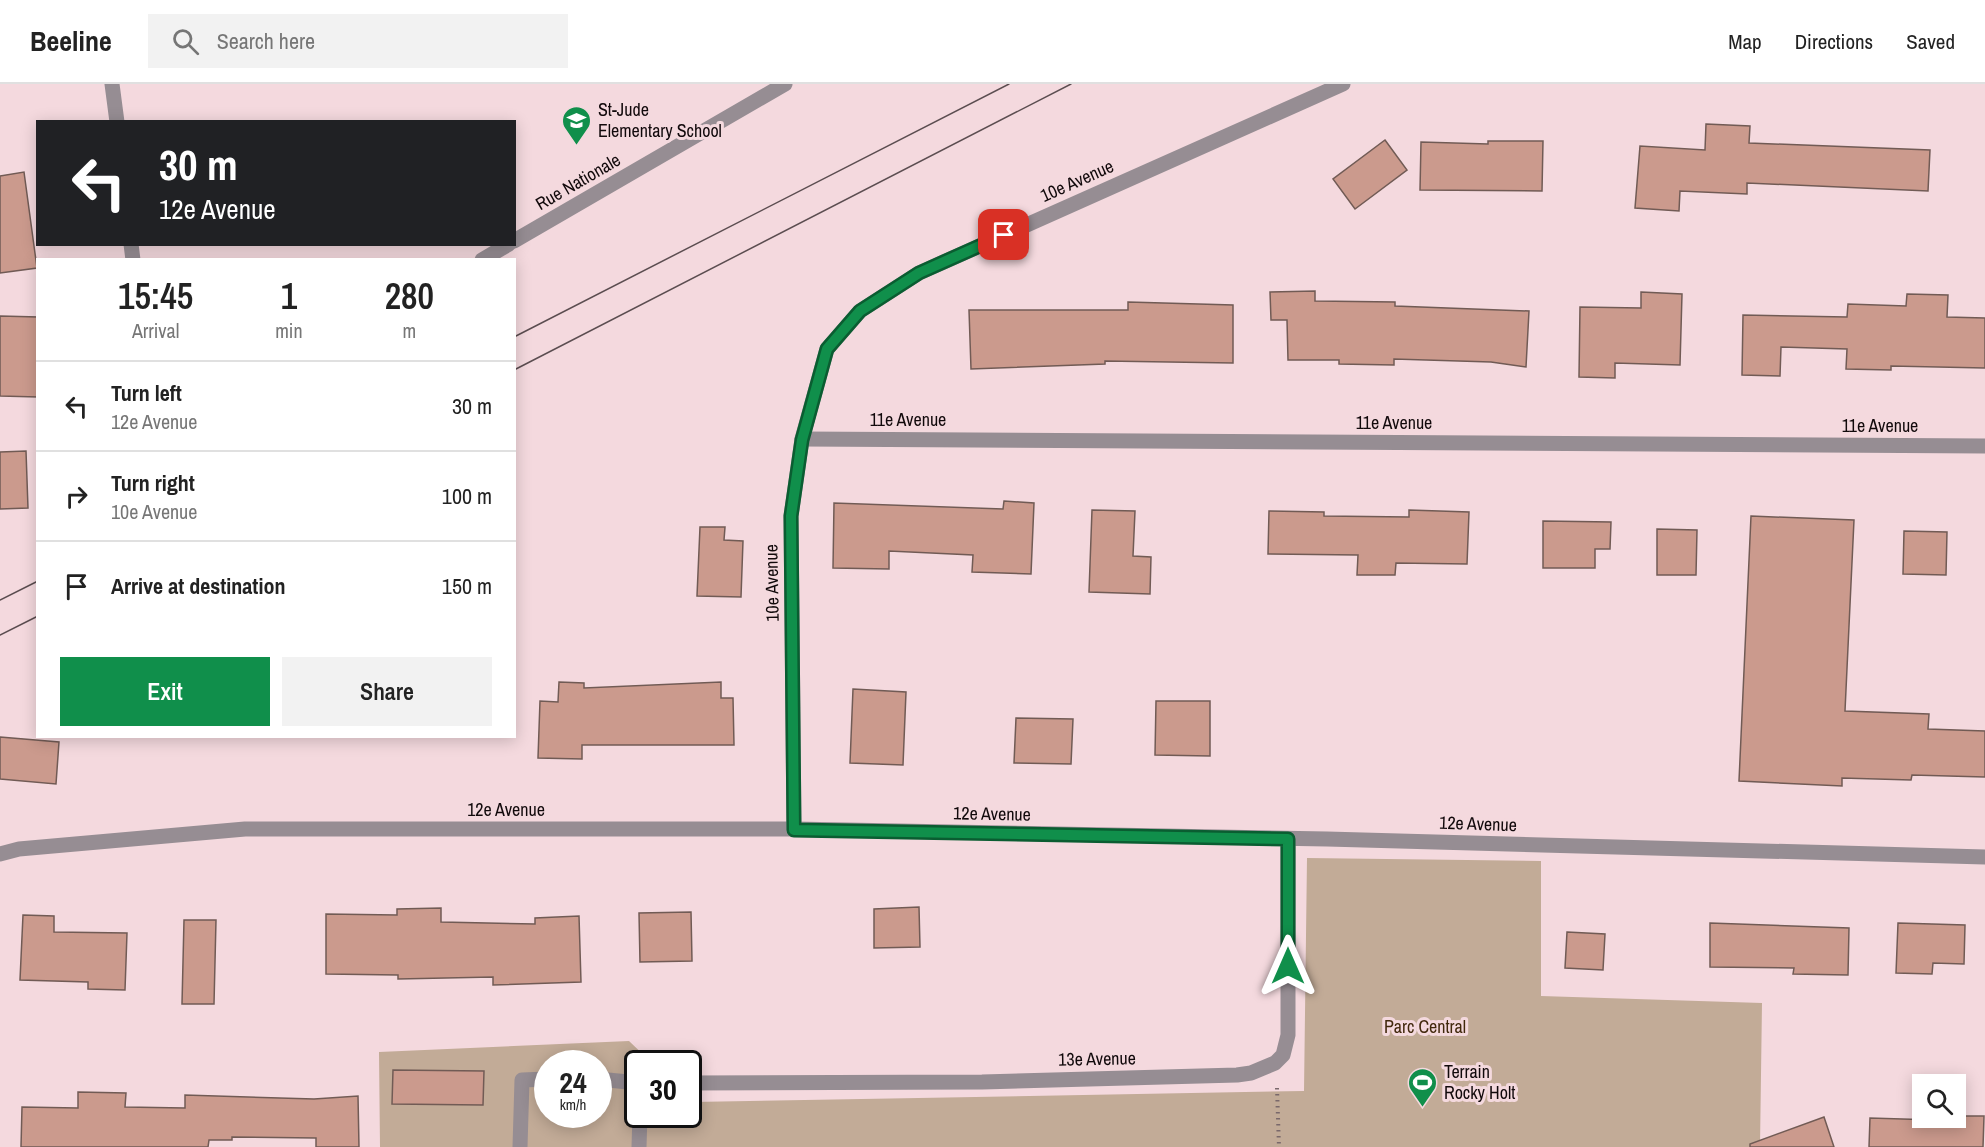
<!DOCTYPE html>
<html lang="en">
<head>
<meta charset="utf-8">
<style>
  :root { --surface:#fff; --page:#f2f2f2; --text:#222; --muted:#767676; --line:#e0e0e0; --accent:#108f4b }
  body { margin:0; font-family:"Archivo Narrow",sans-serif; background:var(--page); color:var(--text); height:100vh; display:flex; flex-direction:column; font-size:22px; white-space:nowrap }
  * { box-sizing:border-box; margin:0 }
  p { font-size:20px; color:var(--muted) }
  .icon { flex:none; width:33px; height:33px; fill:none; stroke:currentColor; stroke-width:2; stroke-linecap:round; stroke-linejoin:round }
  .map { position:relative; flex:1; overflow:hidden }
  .drawer { position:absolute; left:36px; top:174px; width:480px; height:480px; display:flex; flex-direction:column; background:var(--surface); border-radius:0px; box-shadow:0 3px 15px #0003 }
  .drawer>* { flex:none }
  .hud { position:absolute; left:36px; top:36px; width:480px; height:126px; border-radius:0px; box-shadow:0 3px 15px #0003; background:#202124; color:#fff; overflow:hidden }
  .buttons { position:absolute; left:1912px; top:990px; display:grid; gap:12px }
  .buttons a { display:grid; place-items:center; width:54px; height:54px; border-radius:0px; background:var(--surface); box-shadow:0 3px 15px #0003; font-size:30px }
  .speed { position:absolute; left:534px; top:966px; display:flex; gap:12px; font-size:30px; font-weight:700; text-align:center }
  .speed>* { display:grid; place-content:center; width:78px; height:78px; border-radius:50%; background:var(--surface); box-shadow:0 3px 15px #0003; line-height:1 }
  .speed small { font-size:15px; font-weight:400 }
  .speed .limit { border:3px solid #111; border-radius:9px; background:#fff; color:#111 }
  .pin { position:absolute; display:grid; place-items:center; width:51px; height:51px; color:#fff; margin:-26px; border-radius:12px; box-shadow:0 3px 9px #0006 }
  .me { position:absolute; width:66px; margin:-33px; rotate:0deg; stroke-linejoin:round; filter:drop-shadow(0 0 4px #0008) }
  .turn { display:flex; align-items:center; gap:21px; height:126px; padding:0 24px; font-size:27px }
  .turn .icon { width:78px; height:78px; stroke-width:2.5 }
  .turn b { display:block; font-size:42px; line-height:51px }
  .eta { display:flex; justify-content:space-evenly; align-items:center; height:102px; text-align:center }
  .eta b { font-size:36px; font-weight:600; line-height:42px }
  .primary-button { display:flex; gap:12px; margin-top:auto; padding:12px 24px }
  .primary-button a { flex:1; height:69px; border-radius:0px; background:var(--accent); color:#fff; font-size:24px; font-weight:600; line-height:69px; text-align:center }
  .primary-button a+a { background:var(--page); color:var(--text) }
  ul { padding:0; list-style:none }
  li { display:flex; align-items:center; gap:18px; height:90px; padding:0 24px; border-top:2px solid var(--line) }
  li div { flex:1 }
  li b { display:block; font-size:22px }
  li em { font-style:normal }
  header { display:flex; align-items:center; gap:36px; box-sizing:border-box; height:84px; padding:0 30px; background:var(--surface); border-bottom:2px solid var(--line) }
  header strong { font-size:28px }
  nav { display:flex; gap:33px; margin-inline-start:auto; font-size:21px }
  .search { width:420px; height:54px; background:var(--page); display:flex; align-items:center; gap:15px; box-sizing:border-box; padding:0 21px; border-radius:0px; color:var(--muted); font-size:22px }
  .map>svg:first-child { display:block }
  .green { fill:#c2ab97; fill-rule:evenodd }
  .building { fill:#cb9a8d; stroke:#715b55; stroke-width:1.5 }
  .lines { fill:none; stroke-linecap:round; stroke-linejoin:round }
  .path { stroke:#79686b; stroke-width:4; stroke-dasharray:1.5 4.5; stroke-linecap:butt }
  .minor { stroke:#968d93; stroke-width:15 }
  .tram { stroke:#5b4d50; stroke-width:1.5 }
  .route-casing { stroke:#0a5d31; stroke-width:15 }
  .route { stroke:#108f4b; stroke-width:10 }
  .labels { text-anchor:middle; stroke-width:6; stroke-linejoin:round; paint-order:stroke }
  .poi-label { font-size:18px; fill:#11090b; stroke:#f4d9de; text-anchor:start }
  .street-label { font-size:18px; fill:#11090b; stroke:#f4d9de }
  .park-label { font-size:18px; fill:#41280c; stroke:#f4d9de }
</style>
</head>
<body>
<header>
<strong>Beeline</strong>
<div class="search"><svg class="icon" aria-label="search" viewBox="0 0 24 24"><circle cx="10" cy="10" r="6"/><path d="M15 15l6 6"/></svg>Search here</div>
<nav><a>Map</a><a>Directions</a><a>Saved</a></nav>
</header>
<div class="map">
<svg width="1985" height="1063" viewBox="0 0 1985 1063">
  <rect width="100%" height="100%" fill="#f4d9de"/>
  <!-- green -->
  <path class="green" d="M 1307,774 L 1541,777 L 1541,912 L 1762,919 L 1760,1063 L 380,1063 L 379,968 L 629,957 L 652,979 L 638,980 L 638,1030 L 688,1030 L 689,1015 L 692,1018 L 1304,1007 ZM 548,980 L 598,980 L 598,1030 L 548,1030 Z"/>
  <!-- building -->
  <g class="building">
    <path d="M 1706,40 L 1750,42 L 1749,59 L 1930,66 L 1928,107 L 1747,99 L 1747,110 L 1680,107 L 1679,127 L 1635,124 L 1640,62 L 1705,66 Z"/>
    <path d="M 1385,56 L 1407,86 L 1355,125 L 1333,95 Z"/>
    <path d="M 1488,57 L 1543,57 L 1542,107 L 1420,106 L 1421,58 L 1488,60 Z"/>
    <path d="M 24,88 L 37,184 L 0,189 L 0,92 Z"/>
    <path d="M 1315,207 L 1315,217 L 1395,218 L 1395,222 L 1529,227 L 1526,283 L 1491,278 L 1394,275 L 1394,281 L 1339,280 L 1339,276 L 1288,276 L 1287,236 L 1271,236 L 1270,208 Z"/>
    <path d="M 1641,208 L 1682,210 L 1680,281 L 1615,279 L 1615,294 L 1579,293 L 1580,223 L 1641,224 Z"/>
    <path d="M 1907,210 L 1948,211 L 1947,233 L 1985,234 L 1985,284 L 1891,282 L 1891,286 L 1846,285 L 1847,265 L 1781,263 L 1780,292 L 1742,291 L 1743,231 L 1847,233 L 1848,220 L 1906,222 Z"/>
    <path d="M 1128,218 L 1233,221 L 1233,279 L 1105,277 L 1105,280 L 971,285 L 969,226 L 1128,226 Z"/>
    <path d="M 0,232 L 38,233 L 38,313 L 0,312 Z"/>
    <path d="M 26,367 L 28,424 L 0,425 L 0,368 Z"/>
    <path d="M 1004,417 L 1034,419 L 1031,490 L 972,488 L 973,471 L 889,467 L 889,485 L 833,484 L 834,419 L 1003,425 Z"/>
    <path d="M 1092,426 L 1135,427 L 1133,472 L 1151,473 L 1150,510 L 1089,508 Z"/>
    <path d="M 1409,426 L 1469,428 L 1467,480 L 1396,479 L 1395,491 L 1357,491 L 1358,471 L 1268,470 L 1269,427 L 1324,428 L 1324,432 L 1409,433 Z"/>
    <path d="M 1751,432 L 1854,436 L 1845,627 L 1929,630 L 1928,645 L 1985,647 L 1985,693 L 1912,691 L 1911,696 L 1842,694 L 1842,702 L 1739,697 Z"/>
    <path d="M 1543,437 L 1611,438 L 1610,465 L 1595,465 L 1595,484 L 1543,484 Z"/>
    <path d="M 700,443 L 725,443 L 724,456 L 743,457 L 741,513 L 697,512 Z"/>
    <path d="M 1657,445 L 1697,446 L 1696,491 L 1657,491 Z"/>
    <path d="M 1904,447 L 1947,448 L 1946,491 L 1903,490 Z"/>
    <path d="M 559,598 L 584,599 L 584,604 L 721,598 L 721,614 L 733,614 L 734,661 L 582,661 L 582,675 L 538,674 L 540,617 L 558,618 Z"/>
    <path d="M 853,605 L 906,608 L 903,681 L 850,679 Z"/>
    <path d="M 1156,617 L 1210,617 L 1210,672 L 1155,671 Z"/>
    <path d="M 1016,634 L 1073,635 L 1071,680 L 1014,679 Z"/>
    <path d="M 0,653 L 59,658 L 56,700 L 0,695 Z"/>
    <path d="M 919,823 L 920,863 L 874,864 L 874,825 Z"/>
    <path d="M 441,824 L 441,838 L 535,840 L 535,834 L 579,832 L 581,898 L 493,901 L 493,893 L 398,895 L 398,891 L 326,890 L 326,830 L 397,831 L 397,825 Z"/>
    <path d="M 691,828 L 692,877 L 640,878 L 639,829 Z"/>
    <path d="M 23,831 L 54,832 L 54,848 L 127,849 L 125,906 L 88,905 L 88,898 L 20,896 Z"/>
    <path d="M 184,836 L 216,836 L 214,920 L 182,920 Z"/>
    <path d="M 1710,839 L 1849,844 L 1848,891 L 1793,890 L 1794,884 L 1710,883 Z"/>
    <path d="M 1898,839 L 1965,841 L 1964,880 L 1933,879 L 1932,890 L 1896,889 Z"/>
    <path d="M 1567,848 L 1605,850 L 1603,886 L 1565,884 Z"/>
    <path d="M 393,986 L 484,987 L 483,1021 L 392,1020 Z"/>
    <path d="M 78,1008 L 126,1009 L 125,1023 L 185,1024 L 185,1011 L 314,1015 L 358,1012 L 359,1063 L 316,1063 L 316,1054 L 232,1053 L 232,1056 L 209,1056 L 208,1063 L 21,1063 L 22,1023 L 78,1024 Z"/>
    <path d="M 1956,1032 L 1984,1032 L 1983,1063 L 1869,1063 L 1870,1034 L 1935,1036 L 1935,1034 Z"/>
    <path d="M 1824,1033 L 1834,1063 L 1750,1063 L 1750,1060 Z"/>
  </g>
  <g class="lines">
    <!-- path -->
    <path class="path" d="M 1277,1004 L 1279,1063"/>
    <!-- minor -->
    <g class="minor">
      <path d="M 112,0 L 117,38"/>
      <path d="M 514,157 L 785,0"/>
      <path d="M 131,160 L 133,176"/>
      <path d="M 482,176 L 509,160"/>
      <path d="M 802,355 L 1985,362"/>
      <path d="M 794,745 L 791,432 L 802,355 L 827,265 L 860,227 L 919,189 L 1343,0"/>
      <path d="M 0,770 L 19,765 L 245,745 L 794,745 L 1327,755 L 1985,773"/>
      <path d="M 598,995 L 638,999"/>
      <path d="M 688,999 L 982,998 L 1237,991 L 1251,989 L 1275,979 L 1283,971 L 1288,951 L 1288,755"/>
      <path d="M 520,1063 L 522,996 L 548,995"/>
      <path d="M 639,1063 L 640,1030"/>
    </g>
    <!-- tram -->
    <g class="tram">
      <path d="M 514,253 L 1009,0"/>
      <path d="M 514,286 L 1071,0"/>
      <path d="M 0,516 L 38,497"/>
      <path d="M 0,551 L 38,532"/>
    </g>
  </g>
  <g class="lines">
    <defs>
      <path id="route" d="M 1004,151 L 919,189 L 860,227 L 827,265 L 802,356 L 791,432 L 794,746 L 1288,755 L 1288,882"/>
    </defs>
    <!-- route casing -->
    <use href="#route" class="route-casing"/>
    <!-- route -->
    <use href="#route" class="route"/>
  </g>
  <!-- icons -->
  <defs>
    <symbol id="school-pin" viewBox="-11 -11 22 30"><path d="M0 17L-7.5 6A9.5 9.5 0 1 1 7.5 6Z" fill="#108f4b" stroke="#f4d9de"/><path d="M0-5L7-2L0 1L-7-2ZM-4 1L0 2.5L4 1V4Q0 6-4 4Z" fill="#fff"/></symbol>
    <symbol id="stadium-pin" viewBox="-11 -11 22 30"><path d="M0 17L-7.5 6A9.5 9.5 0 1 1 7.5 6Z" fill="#108f4b" stroke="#f4d9de"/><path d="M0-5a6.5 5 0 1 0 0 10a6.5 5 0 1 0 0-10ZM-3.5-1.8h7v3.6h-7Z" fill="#fff"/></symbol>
  </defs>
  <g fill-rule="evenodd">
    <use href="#school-pin" x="560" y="20" width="33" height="45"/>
    <use href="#stadium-pin" x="1406" y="982" width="33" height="45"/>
  </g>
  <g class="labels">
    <!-- poi labels -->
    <g class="poi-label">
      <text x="598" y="32">St-Jude<tspan x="598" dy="21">Elementary School</tspan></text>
      <text x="1444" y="994">Terrain<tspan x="1444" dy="21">Rocky Holt</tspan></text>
    </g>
    <!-- street labels -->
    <g class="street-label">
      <text transform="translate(1077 97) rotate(-24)" y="6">10e Avenue</text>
      <text transform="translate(578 98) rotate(-30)" y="6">Rue Nationale</text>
      <text x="908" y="342">11e Avenue</text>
      <text x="1394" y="345">11e Avenue</text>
      <text x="1880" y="348">11e Avenue</text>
      <text transform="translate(772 499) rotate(-91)" y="6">10e Avenue</text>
      <text x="506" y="732">12e Avenue</text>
      <text transform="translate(992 730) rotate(1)" y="6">12e Avenue</text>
      <text transform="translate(1478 740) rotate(2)" y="6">12e Avenue</text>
      <text transform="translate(1097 975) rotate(-1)" y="6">13e Avenue</text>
    </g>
    <!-- park labels -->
    <g class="park-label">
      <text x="1425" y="949">Parc Central</text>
    </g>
  </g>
</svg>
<div class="buttons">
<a><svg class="icon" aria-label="search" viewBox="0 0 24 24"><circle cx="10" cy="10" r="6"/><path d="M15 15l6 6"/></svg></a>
</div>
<div class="speed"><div>24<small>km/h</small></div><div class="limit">30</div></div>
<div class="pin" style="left:1004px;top:151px;background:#d93025"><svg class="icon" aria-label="arrive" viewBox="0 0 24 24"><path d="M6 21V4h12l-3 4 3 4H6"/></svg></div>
<svg class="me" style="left:1288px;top:882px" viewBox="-20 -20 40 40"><path d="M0-17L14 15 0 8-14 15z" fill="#108f4b" stroke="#fff" stroke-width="4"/></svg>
<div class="hud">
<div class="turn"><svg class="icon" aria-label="left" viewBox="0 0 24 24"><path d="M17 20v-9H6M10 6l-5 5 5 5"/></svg><div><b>30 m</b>12e Avenue</div></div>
</div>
<section class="drawer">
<div class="eta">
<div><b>15:45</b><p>Arrival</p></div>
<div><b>1</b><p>min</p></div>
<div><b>280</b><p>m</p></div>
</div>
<ul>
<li><svg class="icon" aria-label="left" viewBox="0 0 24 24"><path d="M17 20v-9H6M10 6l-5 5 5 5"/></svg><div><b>Turn left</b><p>12e Avenue</p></div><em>30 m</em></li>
<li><svg class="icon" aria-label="right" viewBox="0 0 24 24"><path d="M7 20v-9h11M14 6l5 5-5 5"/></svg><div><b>Turn right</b><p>10e Avenue</p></div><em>100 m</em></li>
<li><svg class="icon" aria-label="arrive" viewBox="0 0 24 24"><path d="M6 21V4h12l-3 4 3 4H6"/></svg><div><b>Arrive at destination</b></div><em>150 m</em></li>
</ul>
<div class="primary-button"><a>Exit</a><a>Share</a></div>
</section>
</div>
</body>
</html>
